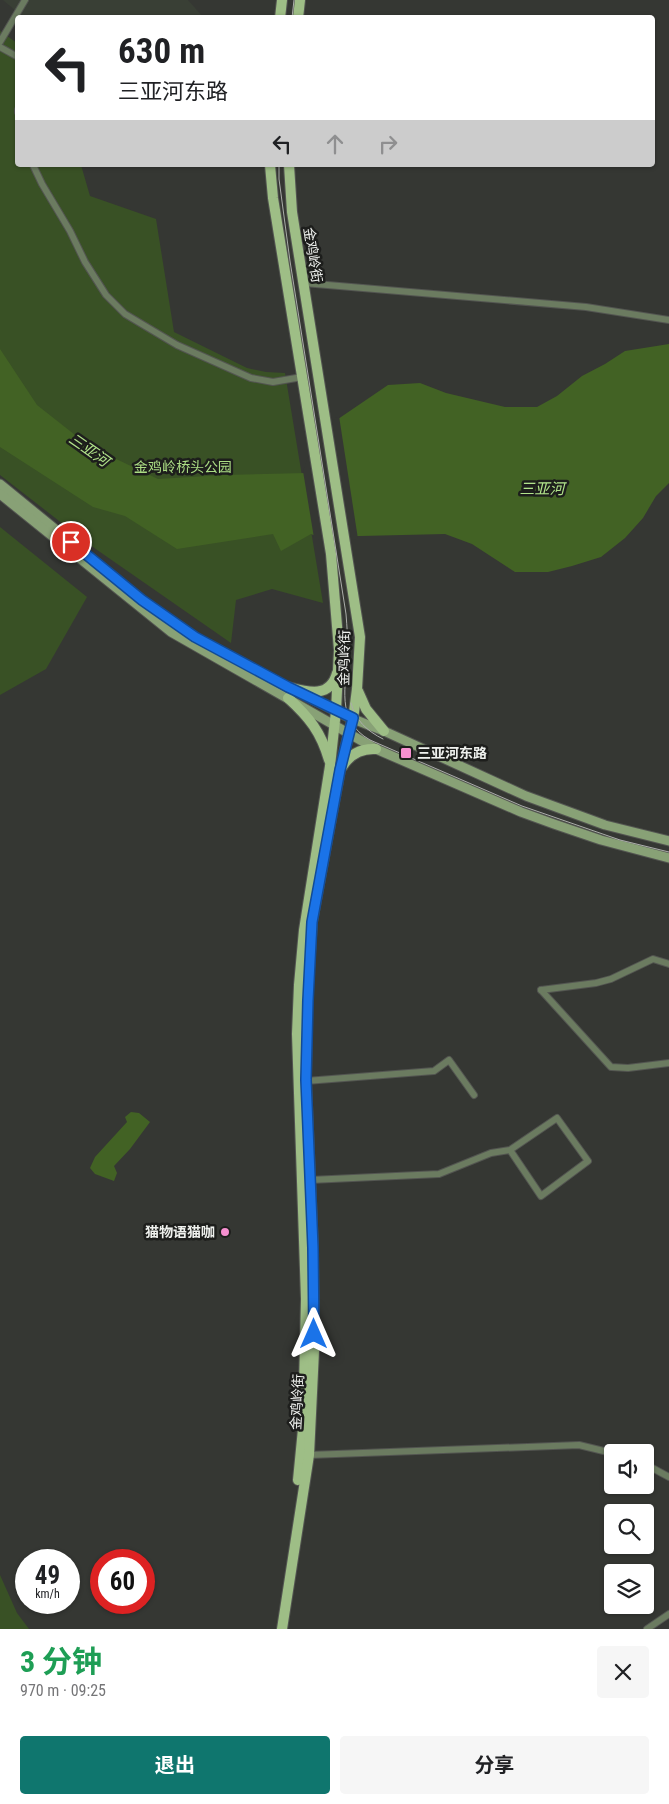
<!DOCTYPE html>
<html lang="zh">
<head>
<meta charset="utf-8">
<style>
  :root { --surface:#fff; --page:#f6f6f6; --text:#202124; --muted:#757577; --accent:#0f766e }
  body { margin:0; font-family:"Roboto Condensed","Noto Sans SC",sans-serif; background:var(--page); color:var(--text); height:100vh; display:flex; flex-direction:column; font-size:19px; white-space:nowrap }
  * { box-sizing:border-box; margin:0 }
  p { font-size:16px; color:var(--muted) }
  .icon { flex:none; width:28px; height:28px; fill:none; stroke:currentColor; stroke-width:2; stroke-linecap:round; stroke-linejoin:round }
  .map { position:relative; height:1629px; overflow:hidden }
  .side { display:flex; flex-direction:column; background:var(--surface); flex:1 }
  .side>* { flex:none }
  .top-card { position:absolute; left:15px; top:15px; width:640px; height:152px; border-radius:5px; box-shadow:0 1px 4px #0004; background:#fff; color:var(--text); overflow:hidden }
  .fabs { position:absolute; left:604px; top:1444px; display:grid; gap:10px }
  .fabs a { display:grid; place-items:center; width:50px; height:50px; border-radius:5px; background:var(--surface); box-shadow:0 1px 4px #0004; font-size:25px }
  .speed { position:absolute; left:15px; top:1549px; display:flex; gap:10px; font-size:25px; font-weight:700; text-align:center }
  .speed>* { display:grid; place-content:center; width:65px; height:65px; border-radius:50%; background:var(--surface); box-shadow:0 1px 4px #0004; line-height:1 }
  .speed small { font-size:12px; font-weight:400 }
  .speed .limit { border:8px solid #d22; background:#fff; color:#111 }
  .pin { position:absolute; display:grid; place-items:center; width:42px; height:42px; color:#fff; margin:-21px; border:2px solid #fff; border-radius:50%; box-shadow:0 1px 5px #0007 }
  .me { position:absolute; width:55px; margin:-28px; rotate:0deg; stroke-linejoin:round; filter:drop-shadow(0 0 4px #0008) }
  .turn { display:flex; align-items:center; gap:18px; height:105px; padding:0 20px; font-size:22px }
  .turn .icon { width:65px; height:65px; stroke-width:2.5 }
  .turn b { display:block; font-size:35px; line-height:42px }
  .lanes { display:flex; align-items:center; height:48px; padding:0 20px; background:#0003; justify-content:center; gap:25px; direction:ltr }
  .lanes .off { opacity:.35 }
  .round { display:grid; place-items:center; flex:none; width:52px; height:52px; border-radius:5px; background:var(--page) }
  .overview { display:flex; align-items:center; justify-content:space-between; height:85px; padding:0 20px }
  h1 { font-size:30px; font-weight:700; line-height:38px; color:#1e9e55 }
  .primary-button { display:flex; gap:10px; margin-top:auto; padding:10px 20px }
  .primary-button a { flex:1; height:58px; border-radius:5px; background:var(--accent); color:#fff; font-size:20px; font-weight:700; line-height:58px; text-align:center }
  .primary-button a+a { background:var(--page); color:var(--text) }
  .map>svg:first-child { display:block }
  .built { fill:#393f35 }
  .green { fill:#395125 }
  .water { fill:#426224 }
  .pier { fill:#353733 }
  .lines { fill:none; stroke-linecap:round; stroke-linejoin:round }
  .minor-casing { stroke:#535551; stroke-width:8 }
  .secondary-casing { stroke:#535551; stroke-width:11 }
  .primary-casing { stroke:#535551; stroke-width:12 }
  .minor { stroke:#6b7b60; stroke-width:6 }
  .secondary { stroke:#88a176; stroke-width:9 }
  .primary { stroke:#9ebe86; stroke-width:10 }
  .tram { stroke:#abadaa; stroke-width:1 }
  .route-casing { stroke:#114b97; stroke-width:12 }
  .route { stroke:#1a73e8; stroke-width:9 }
  .poi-dot { fill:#f690d0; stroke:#1d1e1c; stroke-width:2 }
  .labels { text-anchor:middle; stroke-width:5; stroke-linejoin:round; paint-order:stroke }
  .street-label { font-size:14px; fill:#eff1ee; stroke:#1d1e1c }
  .park-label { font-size:14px; fill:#abdd84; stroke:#1d1e1c }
  .poi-label { font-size:14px; font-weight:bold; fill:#eff1ee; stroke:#1d1e1c; text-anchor:start }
  .water-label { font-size:15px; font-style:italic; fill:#b2e48b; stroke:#1d1e1c }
</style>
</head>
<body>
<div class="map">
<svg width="669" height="1629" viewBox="0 0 669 1629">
  <rect width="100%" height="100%" fill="#353733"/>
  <!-- built -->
  <path class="built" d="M 3,0 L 188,0 L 203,17 L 23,17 Z"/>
  <!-- green -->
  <g class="green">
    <path d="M 0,31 L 17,43 L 18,165 L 81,165 L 90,196 L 156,219 L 174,332 L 247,368 L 266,372 L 285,373 L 323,603 L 272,589 L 236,600 L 231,643 L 90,545 L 0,475 Z"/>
    <path d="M 0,527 L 87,597 L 46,669 L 0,695 Z"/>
    <path d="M 0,1575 L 17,1613 L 29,1629 L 0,1629 Z"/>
  </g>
  <!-- water -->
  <g class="water">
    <path d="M 669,344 L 669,483 L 656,496 L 643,518 L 625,538 L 601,557 L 572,566 L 548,572 L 515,572 L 472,544 L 445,534 L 318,537 L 311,534 L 281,551 L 273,534 L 177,549 L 125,516 L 93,507 L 0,447 L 0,349 L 37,405 L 89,446 L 158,479 L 224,475 L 306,473 L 319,432 L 388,385 L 420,383 L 446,393 L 505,407 L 537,407 L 557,396 L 582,376 L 605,364 L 625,351 Z"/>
    <path d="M 131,1112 L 139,1113 L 150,1122 L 130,1149 L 114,1166 L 117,1173 L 114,1181 L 95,1174 L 90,1168 L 95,1157 L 127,1122 L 125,1117 Z"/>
  </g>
  <!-- pier -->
  <path class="pier" d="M 339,416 L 358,539 L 318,540 L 314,538 L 303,471 L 317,430 Z"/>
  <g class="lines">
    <defs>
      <g id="minor">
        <path d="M 0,42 L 25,0"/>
        <path d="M 0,47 L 18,57"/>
        <path d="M 18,110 L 18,112"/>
        <path d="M 33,165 L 42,184 L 70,231 L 85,262 L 106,295 L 125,314 L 177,345 L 251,378 L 273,382 L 302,377"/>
        <path d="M 304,283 L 586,307 L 669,320"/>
        <path d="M 541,990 L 611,1067 L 628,1068 L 669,1063"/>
        <path d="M 541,990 L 596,983 L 611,979 L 653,959 L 669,964"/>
        <path d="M 306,1081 L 434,1071 L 449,1060 L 474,1095"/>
        <path d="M 310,1180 L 439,1174 L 491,1153 L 510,1150 L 557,1118 L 588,1161 L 541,1196 L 510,1150"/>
        <path d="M 309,1455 L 579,1445 L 612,1453"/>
        <path d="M 645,1464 L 669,1477"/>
        <path d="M 647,1629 L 669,1614"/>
      </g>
      <g id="secondary">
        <path d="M 0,484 L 142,600 L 195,637 L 288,687 L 348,717 L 384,731 L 526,796 L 605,825 L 669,841"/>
        <path d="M 0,494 L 171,632 L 376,749 L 521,812 L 554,824 L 601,840 L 669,858"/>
      </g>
      <g id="primary">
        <path d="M 280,18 L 282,0"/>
        <path d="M 298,18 L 300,0"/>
        <path d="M 270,165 L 273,198 L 331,554 L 339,650 L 336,711 L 330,766 L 304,930 L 299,985 L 297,1034 L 306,1299 L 303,1429 L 298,1480"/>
        <path d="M 288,687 C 307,692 330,699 337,673"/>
        <path d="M 358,691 L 366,709 L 384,731"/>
        <path d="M 288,698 C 309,717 321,732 329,760"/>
        <path d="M 342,767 C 350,754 361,748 376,749"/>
        <path d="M 282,1629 L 309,1455 L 314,1351 L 313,1249 L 306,1081 L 307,1000 L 312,922 L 340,770 L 354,712 L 357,689 L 360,637 L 292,212 L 289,165"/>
      </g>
    </defs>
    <!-- minor casing -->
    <use href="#minor" class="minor-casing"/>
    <!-- secondary casing -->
    <use href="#secondary" class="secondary-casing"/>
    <!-- primary casing -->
    <use href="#primary" class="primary-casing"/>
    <!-- minor -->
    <use href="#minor" class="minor"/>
    <!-- secondary -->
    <use href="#secondary" class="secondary"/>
    <!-- primary -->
    <use href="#primary" class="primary"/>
    <!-- tram -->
    <g class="tram">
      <path d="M 292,18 L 294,0"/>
      <path d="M 279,165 L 279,179 L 290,261 L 346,614 C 347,627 348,640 348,653 C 346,686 335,720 370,740 L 522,806 L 620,840 L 669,852"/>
      <path d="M 351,703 C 355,720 367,731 383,739"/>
    </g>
  </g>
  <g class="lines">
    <defs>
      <path id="route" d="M 71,542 L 142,600 L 195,637 L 288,687 L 353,718 L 340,770 L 312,922 L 308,1000 L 306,1080 L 313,1248 L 314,1334"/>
    </defs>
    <!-- route casing -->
    <use href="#route" class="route-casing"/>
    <!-- route -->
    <use href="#route" class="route"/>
  </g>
  <!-- markers -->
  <g class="poi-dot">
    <rect x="400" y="747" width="12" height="12" rx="2.5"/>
    <circle cx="225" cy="1232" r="5"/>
  </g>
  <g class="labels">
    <!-- street labels -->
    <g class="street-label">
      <text transform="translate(313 255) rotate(81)" y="5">金鸡岭街</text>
      <text transform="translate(344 658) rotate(-89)" y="5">金鸡岭街</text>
      <text transform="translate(297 1402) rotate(-87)" y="5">金鸡岭街</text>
    </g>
    <!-- park labels -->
    <g class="park-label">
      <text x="183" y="472">金鸡岭桥头公园</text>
    </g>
    <!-- poi labels -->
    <g class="poi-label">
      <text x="417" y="758">三亚河东路</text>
      <text x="215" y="1237" text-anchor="end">猫物语猫咖</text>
    </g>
    <!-- water labels -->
    <g class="water-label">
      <text transform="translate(89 450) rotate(35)" y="5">三亚河</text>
      <text x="542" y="494">三亚河</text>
    </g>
  </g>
</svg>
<div class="fabs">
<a><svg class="icon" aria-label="sound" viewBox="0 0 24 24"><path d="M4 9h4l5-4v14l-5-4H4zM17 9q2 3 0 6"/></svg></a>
<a><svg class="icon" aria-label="search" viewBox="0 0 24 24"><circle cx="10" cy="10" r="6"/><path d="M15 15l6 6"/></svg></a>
<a><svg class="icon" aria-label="layers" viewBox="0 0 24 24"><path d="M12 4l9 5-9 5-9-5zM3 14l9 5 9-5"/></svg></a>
</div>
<div class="speed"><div>49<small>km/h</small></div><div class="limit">60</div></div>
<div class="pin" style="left:71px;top:542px;background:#d93025"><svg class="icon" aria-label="arrive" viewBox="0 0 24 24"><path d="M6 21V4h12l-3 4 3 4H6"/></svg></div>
<svg class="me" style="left:314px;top:1334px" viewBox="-20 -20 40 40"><path d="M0-17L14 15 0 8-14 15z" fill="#1a73e8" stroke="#fff" stroke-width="4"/></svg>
<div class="top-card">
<div class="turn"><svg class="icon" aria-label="left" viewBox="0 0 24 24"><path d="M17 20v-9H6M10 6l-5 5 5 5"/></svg><div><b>630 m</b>三亚河东路</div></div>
<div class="lanes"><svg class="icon" aria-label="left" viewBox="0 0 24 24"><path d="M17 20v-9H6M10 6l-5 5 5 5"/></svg><svg class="icon off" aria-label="ahead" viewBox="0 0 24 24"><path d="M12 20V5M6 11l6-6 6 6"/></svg><svg class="icon off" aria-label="right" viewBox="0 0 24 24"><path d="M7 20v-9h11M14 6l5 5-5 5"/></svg></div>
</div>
</div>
<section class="side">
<div class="overview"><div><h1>3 分钟</h1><p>970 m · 09:25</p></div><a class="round"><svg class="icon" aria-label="close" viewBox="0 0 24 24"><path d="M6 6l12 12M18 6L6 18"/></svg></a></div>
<div class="primary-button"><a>退出</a><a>分享</a></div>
</section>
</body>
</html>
